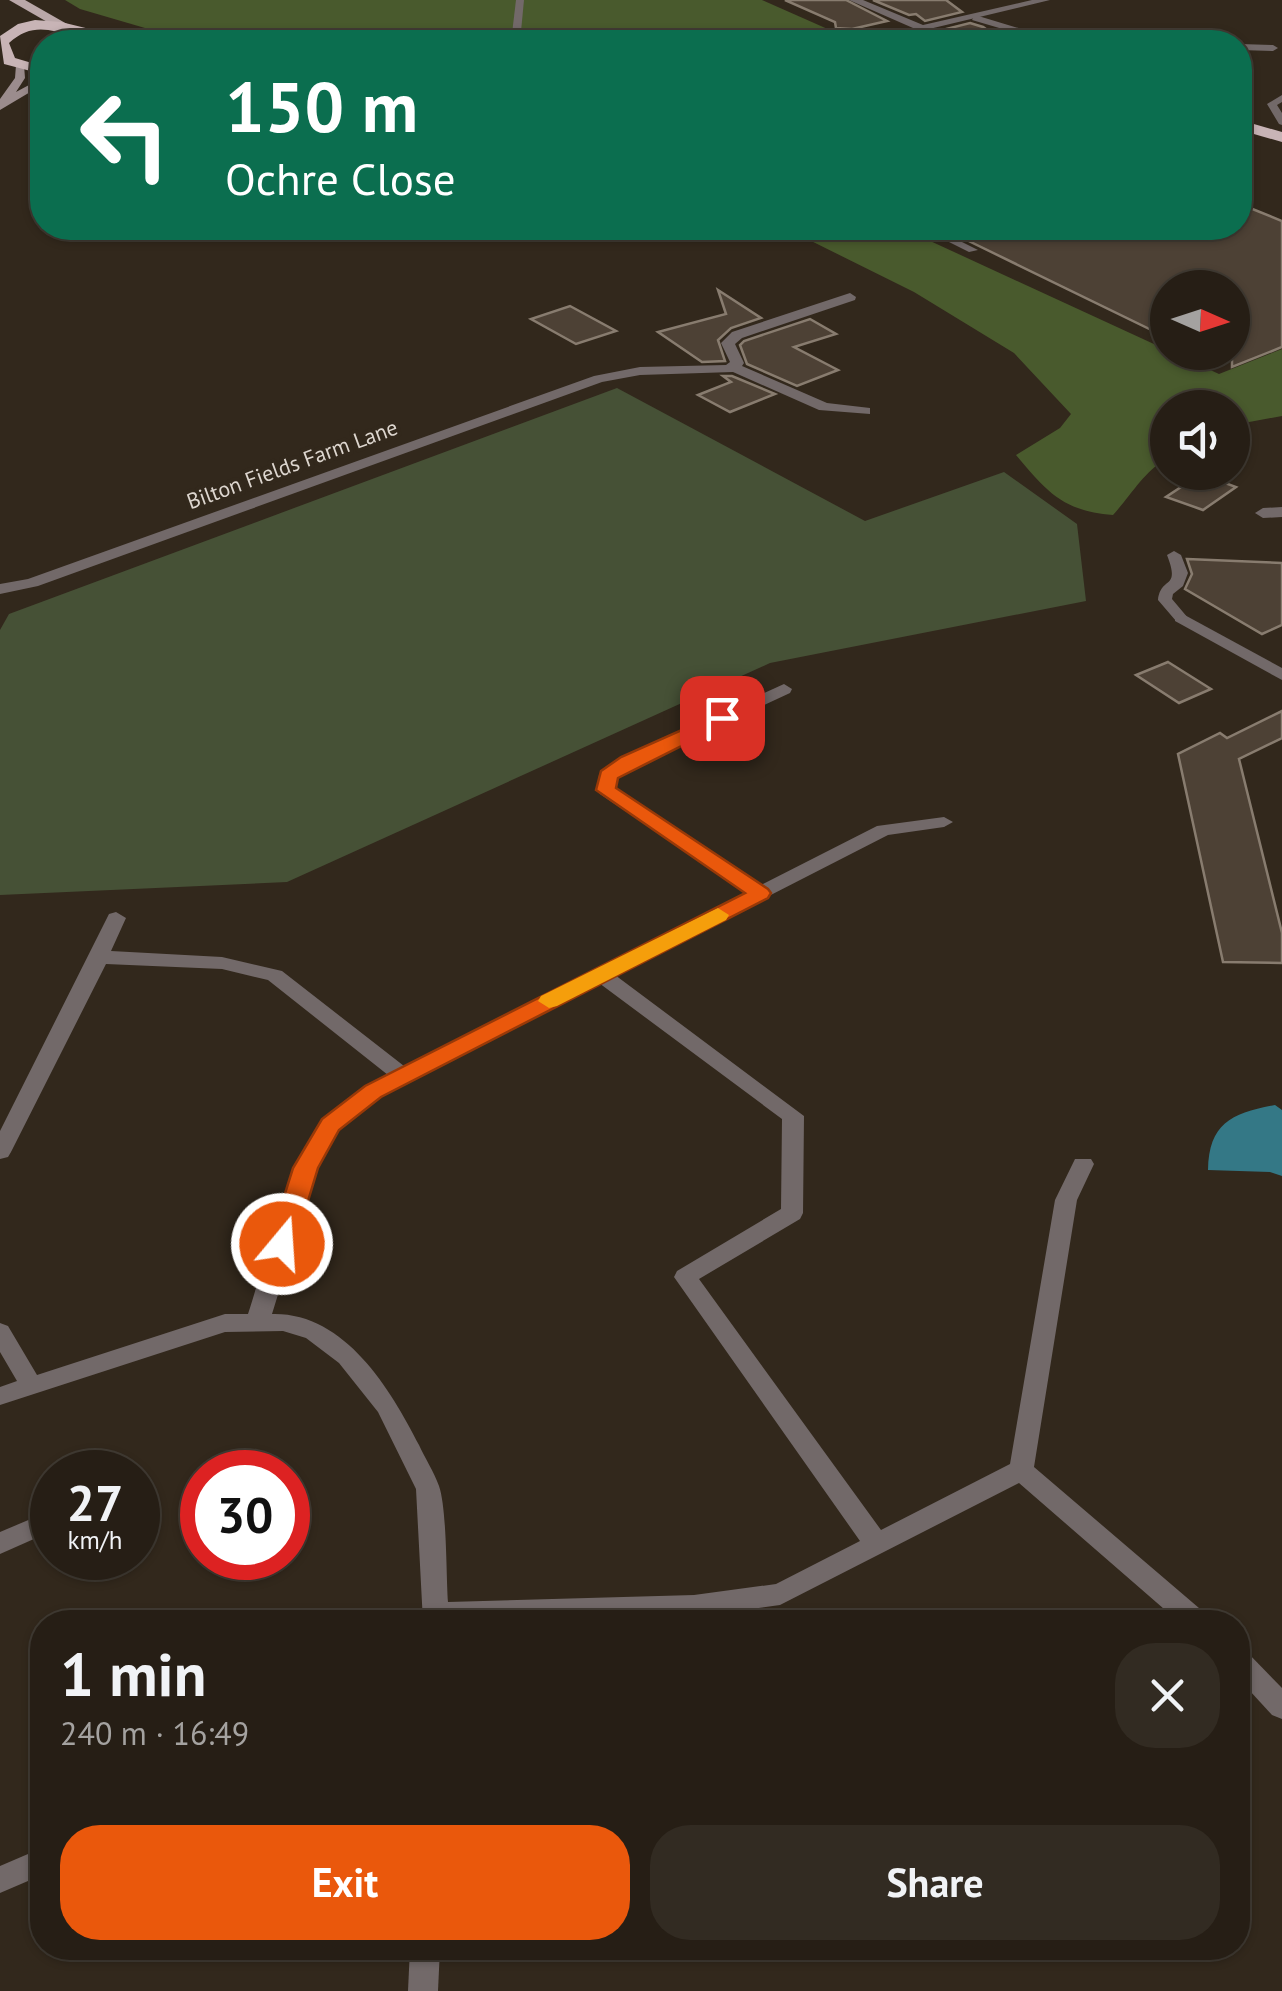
<!DOCTYPE html>
<html lang="en">
<head>
<meta charset="utf-8">
<style>
  :root { --surface:#261e15; --page:#322b22; --text:#f1f3f6; --muted:#a4a2a0; --line:#423c34; --accent:#ea580c }
  body { margin:0; font-family:"PT Sans",sans-serif; background:var(--page); color:var(--text); height:100vh; display:flex; flex-direction:column; font-size:38px; white-space:nowrap }
  * { box-sizing:border-box; margin:0 }
  p { font-size:32px; color:var(--muted) }
  .icon { flex:none; width:55px; height:55px; fill:none; stroke:currentColor; stroke-width:2; stroke-linecap:round; stroke-linejoin:round }
  .map { position:relative; flex:1; overflow:hidden }
  .details { position:absolute; left:30px; top:1610px; width:1220px; height:350px; display:flex; flex-direction:column; background:var(--surface); border-radius:40px; box-shadow:0 2px 8px #0004,0 0 0 2px var(--line) }
  .details>* { flex:none }
  .top-card { position:absolute; left:30px; top:30px; width:1222px; height:210px; border-radius:40px; box-shadow:0 2px 8px #0004,0 0 0 2px var(--line); background:#0b6e4f; color:#fff; overflow:hidden }
  .needle { width:65px; rotate:93deg }
  .fabs { position:absolute; left:1150px; top:270px; display:grid; gap:20px }
  .fabs a { display:grid; place-items:center; width:100px; height:100px; border-radius:50%; background:var(--surface); box-shadow:0 2px 8px #0004,0 0 0 2px var(--line); font-size:50px }
  .speed { position:absolute; left:30px; top:1450px; display:flex; gap:20px; font-size:50px; font-weight:700; text-align:center }
  .speed>* { display:grid; place-content:center; width:130px; height:130px; border-radius:50%; background:var(--surface); box-shadow:0 2px 8px #0004,0 0 0 2px var(--line); line-height:1 }
  .speed small { font-size:25px; font-weight:400 }
  .speed .limit { border:15px solid #d22; background:#fff; color:#111 }
  .pin { position:absolute; display:grid; place-items:center; width:85px; height:85px; color:#fff; margin:-42px; border-radius:20px; box-shadow:0 5px 15px #0006 }
  .me { position:absolute; width:110px; margin:-55px; rotate:18deg; stroke-linejoin:round; filter:drop-shadow(0 0 8px #0008) }
  .turn { display:flex; align-items:center; gap:35px; height:210px; padding:0 30px; font-size:45px }
  .turn .icon { width:130px; height:130px; stroke-width:2.5 }
  .turn b { display:block; font-size:70px; line-height:85px }
  .round { display:grid; place-items:center; flex:none; width:105px; height:105px; border-radius:40px; background:var(--page) }
  .headline { display:flex; align-items:center; justify-content:space-between; height:170px; padding:0 30px }
  h1 { font-size:60px; font-weight:800; line-height:75px }
  .action { display:flex; gap:20px; margin-top:auto; padding:20px 30px }
  .action a { flex:1; height:115px; border-radius:40px; background:var(--accent); color:#fff; font-size:40px; font-weight:800; line-height:115px; text-align:center }
  .action a+a { background:var(--page); color:var(--text) }
  .map>svg:first-child { display:block }
  .green { fill:#465136 }
  .forest { fill:#495a2d }
  .water { fill:#347886 }
  .building { fill:#4d4135; stroke:#887c6f; stroke-width:2.5 }
  .lines { fill:none; stroke-linecap:round; stroke-linejoin:round }
  .service { fill:#726969; fill-rule:evenodd }
  .minor { fill:#726969; fill-rule:evenodd }
  .secondary { fill:#9b8c8d; fill-rule:evenodd }
  .primary { fill:#baa8a9; fill-rule:evenodd }
  .trunk { fill:#c8b4b6; fill-rule:evenodd }
  .route { fill:#ea580c; stroke:#983908; stroke-width:2.5 }
  .slow { fill:#f59e0b }
  .labels { text-anchor:middle; stroke-width:8; stroke-linejoin:round; paint-order:stroke }
  .far-street-label { font-size:22px; fill:#ddd6cf; stroke:#32281c }
</style>
</head>
<body>
<div class="map">
<svg width="1282" height="1991" viewBox="0 0 1282 1991">
  <rect width="100%" height="100%" fill="#32281c"/>
  <!-- green -->
  <path class="green" d="M 617,388 L 865,521 L 1004,472 L 1077,524 L 1086,601 L 770,663 L 287,882 L 0,895 L 0,630 L 9,614 Z"/>
  <!-- forest -->
  <g class="forest">
    <path d="M 65,0 L 762,0 L 848,38 L 186,40 L 80,9 Z"/>
    <path d="M 785,228 L 902,228 L 1219,374 L 1282,349 L 1282,416 L 1233,425 L 1232,408 L 1168,408 L 1167,458 C 1142,474 1133,493 1113,515 C 1063,511 1047,492 1016,455 L 1060,428 L 1071,414 L 1014,353 L 914,292 Z"/>
  </g>
  <!-- water -->
  <path class="water" d="M 1275,1105 L 1282,1110 L 1282,1176 L 1270,1172 L 1208,1170 C 1209,1123 1232,1113 1275,1105 Z"/>
  <!-- building -->
  <g class="building">
    <path d="M 785,0 L 846,0 L 887,21 L 852,29 L 836,28 L 835,22 Z"/>
    <path d="M 873,0 L 946,0 L 962,12 L 925,21 L 916,14 L 909,15 Z"/>
    <path d="M 970,23 L 983,27 L 1004,42 L 954,42 L 938,31 Z"/>
    <path d="M 1240,204 L 1282,221 L 1282,347 L 1232,367 L 1232,288 L 1168,288 L 1168,338 L 942,228 L 1240,228 Z"/>
    <path d="M 718,290 L 761,318 L 731,328 L 718,340 L 725,361 L 702,362 L 658,332 L 726,314 Z"/>
    <path d="M 570,306 L 616,331 L 576,344 L 531,319 Z"/>
    <path d="M 810,319 L 836,334 L 794,347 L 838,370 L 797,386 L 747,364 L 740,345 L 744,341 Z"/>
    <path d="M 723,376 L 732,376 L 775,394 L 730,412 L 698,395 L 731,382 Z"/>
    <path d="M 1201,474 L 1236,487 L 1203,510 L 1166,497 Z"/>
    <path d="M 1187,559 L 1282,563 L 1282,625 L 1262,634 L 1185,589 L 1192,574 Z"/>
    <path d="M 1168,662 L 1211,689 L 1179,703 L 1136,675 Z"/>
    <path d="M 1282,711 L 1282,738 L 1239,759 L 1282,933 L 1282,963 L 1223,962 L 1178,754 L 1220,733 L 1227,738 Z"/>
  </g>
  <g class="lines">
    <!-- service -->
    <g class="service">
      <path d="M 516,0 L 524,0 L 520,42 L 511,42 Z"/>
      <path d="M 975,15 L 1058,40 L 1060,42 L 1047,42 L 972,20 Z"/>
      <path d="M 1240,44 L 1273,45 L 1278,48 L 1273,51 L 1240,50 Z"/>
      <path d="M 1282,95 L 1282,102 L 1277,105 L 1282,113 L 1282,125 L 1279,124 L 1267,104 Z"/>
      <path d="M 921,228 L 934,228 L 978,250 L 969,252 Z"/>
      <path d="M 1174,551 L 1181,555 L 1188,573 L 1183,586 L 1173,594 L 1172,599 L 1188,618 L 1181,622 L 1176,621 L 1158,600 C 1161,575 1181,591 1167,555 Z"/>
    </g>
    <!-- minor -->
    <g class="minor">
      <path d="M 849,0 L 863,0 L 923,25 L 1032,0 L 1050,0 L 925,30 L 894,42 L 881,42 L 913,28 Z"/>
      <path d="M 850,293 L 856,297 L 855,300 L 742,338 L 735,344 L 744,363 L 742,366 L 827,403 L 870,408 L 870,414 L 819,410 L 733,372 L 640,375 L 602,382 L 38,586 L 0,594 L 0,584 L 28,579 L 594,376 L 640,367 L 726,365 L 730,362 L 721,343 L 732,332 Z"/>
      <path d="M 1282,507 L 1282,517 L 1263,518 L 1255,513 L 1263,508 Z"/>
      <path d="M 1181,613 L 1282,668 L 1282,680 L 1175,621 L 1175,615 Z"/>
      <path d="M 784,684 L 792,689 L 790,693 L 634,766 L 617,777 L 615,788 L 761,885 L 877,826 L 944,817 L 953,822 L 944,827 L 888,835 L 615,975 L 804,1116 L 803,1213 L 800,1219 L 699,1279 L 881,1530 L 1010,1464 L 1055,1200 L 1075,1159 L 1091,1159 L 1094,1164 L 1077,1200 L 1034,1467 L 1206,1614 L 1210,1622 L 1179,1622 L 1019,1483 L 780,1605 L 694,1617 L 423,1622 L 416,1489 L 378,1412 L 339,1363 L 306,1338 L 283,1331 L 225,1332 L 0,1405 L 0,1387 L 17,1381 L 0,1352 L 0,1323 L 8,1326 L 37,1375 L 225,1314 L 248,1314 C 264,1265 291,1153 324,1119 C 341,1101 366,1086 388,1075 L 268,980 L 222,969 L 106,964 L 11,1152 L 8,1157 L 0,1159 L 0,1131 L 109,914 L 116,912 L 126,918 L 111,951 L 222,957 L 282,971 L 404,1066 L 746,892 L 600,794 L 597,790 L 599,775 L 622,758 ZM 599,983 L 782,1119 L 781,1209 L 677,1271 L 674,1277 L 860,1541 L 776,1584 L 694,1595 L 448,1602 C 446,1574 447,1509 439,1486 C 434,1472 425,1458 419,1445 C 390,1388 344,1312 272,1314 L 317,1168 L 338,1130 L 380,1096 Z"/>
      <path d="M 52,1510 L 52,1531 L 0,1554 L 0,1532 Z"/>
      <path d="M 1238,1649 L 1247,1652 L 1282,1688 L 1282,1719 L 1272,1715 L 1238,1678 Z"/>
      <path d="M 42,1848 L 42,1875 L 0,1893 L 0,1866 Z"/>
      <path d="M 410,1948 L 440,1948 L 438,1991 L 408,1991 Z"/>
    </g>
    <!-- secondary -->
    <path class="secondary" d="M 16,65 L 24,65 L 25,78 L 16,92 L 42,78 L 42,85 L 0,110 L 0,99 L 15,78 Z"/>
    <!-- primary -->
    <path class="primary" d="M 9,0 L 25,0 L 67,24 L 56,27 Z"/>
    <!-- trunk -->
    <g class="trunk">
      <path d="M 35,20 L 61,22 L 143,42 L 101,39 L 103,42 C 69,42 41,13 9,43 L 15,58 L 42,66 L 42,74 L 4,64 L 0,36 L 18,24 Z"/>
      <path d="M 1240,120 L 1282,132 L 1282,142 L 1240,130 Z"/>
    </g>
  </g>
  <!-- route -->
  <path class="route" d="M 722,712 L 729,714 L 729,722 L 618,778 L 616,788 L 768,889 L 771,893 L 768,898 L 381,1097 L 339,1130 L 318,1168 L 295,1244 L 291,1250 L 273,1250 L 269,1244 L 293,1168 L 322,1119 L 365,1086 L 745,893 L 596,790 L 601,771 L 621,757 Z"/>
  <!-- slow -->
  <path class="slow" d="M 718,908 L 729,915 L 726,920 L 557,1006 L 549,1008 L 538,1001 L 541,996 Z"/>
  <g class="labels">
    <!-- far-street labels -->
    <g class="far-street-label">
      <text transform="translate(292 464) rotate(-20)" y="8">Bilton Fields Farm Lane</text>
    </g>
  </g>
</svg>
<div class="fabs">
<a><svg class="needle" viewBox="-14 -14 28 28"><path d="M0-13l5 13h-10z" fill="#e53935"/><path d="M0 13l5-13h-10z" fill="#a4a2a0"/></svg></a>
<a><svg class="icon" aria-label="sound" viewBox="0 0 24 24"><path d="M4 9h4l5-4v14l-5-4H4zM17 9q2 3 0 6"/></svg></a>
</div>
<div class="speed"><div>27<small>km/h</small></div><div class="limit">30</div></div>
<div class="pin" style="left:722px;top:718px;background:#d93025"><svg class="icon" aria-label="arrive" viewBox="0 0 24 24"><path d="M6 21V4h12l-3 4 3 4H6"/></svg></div>
<svg class="me" style="left:282px;top:1244px" viewBox="-20 -20 40 40"><circle r="17" fill="#ea580c" stroke="#fff" stroke-width="3"/><path d="M0-11L8 9 0 5-8 9z" fill="#fff"/></svg>
<div class="top-card">
<div class="turn"><svg class="icon" aria-label="left" viewBox="0 0 24 24"><path d="M17 20v-9H6M10 6l-5 5 5 5"/></svg><div><b>150 m</b>Ochre Close</div></div>
</div>
<section class="details">
<div class="headline"><div><h1>1 min</h1><p>240 m · 16:49</p></div><a class="round"><svg class="icon" aria-label="close" viewBox="0 0 24 24"><path d="M6 6l12 12M18 6L6 18"/></svg></a></div>
<div class="action"><a>Exit</a><a>Share</a></div>
</section>
</div>
</body>
</html>
